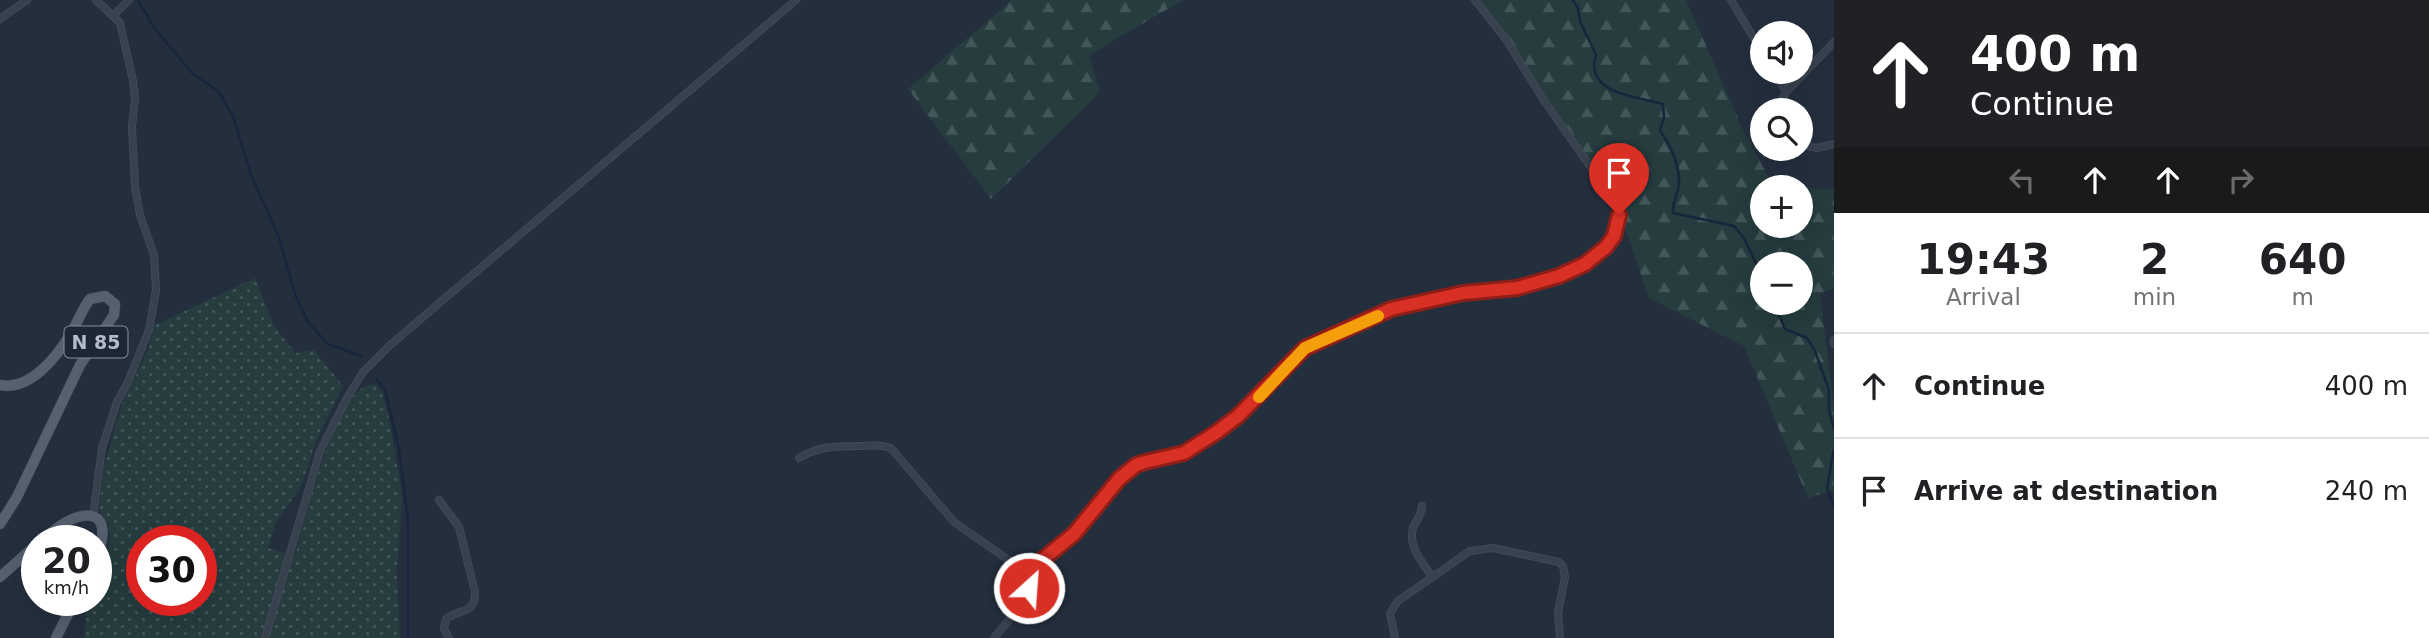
<!DOCTYPE html>
<html lang="en">
<head>
<meta charset="utf-8">
<style>
  :root { --surface:#fff; --page:#f2f2f2; --text:#202124; --muted:#757577; --line:#e0e0e0 }
  body { margin:0; font-family:"DejaVu Sans",sans-serif; background:var(--page); color:var(--text); height:100vh; display:flex; flex-direction:column; font-size:26px; white-space:nowrap }
  * { box-sizing:border-box; margin:0 }
  p { font-size:23px; color:var(--muted) }
  .icon { flex:none; width:38px; height:38px; fill:none; stroke:currentColor; stroke-width:2; stroke-linecap:round; stroke-linejoin:round }
  .map { position:relative; flex:1; overflow:hidden }
  .side { display:flex; flex-direction:column; background:var(--surface); width:595px }
  .side>* { flex:none }
  .hud { background:#202124; color:#fff; overflow:hidden }
  .controls { position:absolute; left:1750px; top:21px; display:grid; gap:14px }
  .controls a { display:grid; place-items:center; width:63px; height:63px; border-radius:50%; background:var(--surface); box-shadow:0 7px 28px #0002; font-size:35px }
  .speed { position:absolute; left:21px; top:525px; display:flex; gap:14px; font-size:35px; font-weight:700; text-align:center }
  .speed>* { display:grid; place-content:center; width:91px; height:91px; border-radius:50%; background:var(--surface); box-shadow:0 7px 28px #0002; line-height:1 }
  .speed small { font-size:18px; font-weight:400 }
  .speed .limit { border:10px solid #d22; background:#fff; color:#111 }
  .pin { position:absolute; display:grid; place-items:center; width:60px; height:60px; color:#fff; margin:-72px -30px; border-radius:50% 50% 50% 0; rotate:-45deg; box-shadow:0 0 7px #0007 }
  .pin .icon { rotate:45deg }
  .me { position:absolute; width:77px; margin:-38px; rotate:26deg; stroke-linejoin:round; filter:drop-shadow(0 0 5px #0008) }
  .turn { display:flex; align-items:center; gap:24px; height:147px; padding:0 21px; font-size:32px }
  .turn .icon { width:91px; height:91px; stroke-width:2.5 }
  .turn b { display:block; font-size:49px; line-height:60px }
  .lanes { display:flex; align-items:center; height:66px; padding:0 21px; background:#0003; justify-content:center; gap:35px; direction:ltr }
  .lanes .off { opacity:.35 }
  .eta { display:flex; justify-content:space-evenly; align-items:center; height:119px; text-align:center }
  .eta b { font-size:42px; font-weight:700; line-height:49px }
  ul { padding:0; list-style:none }
  li { display:flex; align-items:center; gap:21px; height:105px; padding:0 21px; border-top:2px solid var(--line) }
  li div { flex:1 }
  li b { display:block; font-size:26px }
  li em { font-style:normal }
  main { display:flex; flex:1; min-height:0 }
  .map>svg:first-child { display:block }
  .forest { fill:url(#forest-firs); fill-rule:evenodd }
  .park { fill:url(#park-dots); fill-rule:evenodd }
  .lines { fill:none; stroke-linecap:round; stroke-linejoin:round }
  .stream { stroke:#17263c; stroke-width:2.5 }
  .street-casing { stroke:#414a57; stroke-width:8 }
  .primary-casing { stroke:#414a57; stroke-width:11 }
  .street { stroke:#38414e; stroke-width:6 }
  .primary { stroke:#56606e; stroke-width:10 }
  .route-casing { stroke:#8d1f18; stroke-width:18 }
  .route { stroke:#d93025; stroke-width:12 }
  .slow { stroke:#f59e0b; stroke-width:12 }
  .labels { text-anchor:middle; stroke-width:7; stroke-linejoin:round; paint-order:stroke }
  .shield { fill:#1d2633; stroke:#878f9c; stroke-width:2 }
  .shield-label { font-size:19px; font-weight:bold; fill:#b4bcc9 }
</style>
</head>
<body>
<main>
<div class="map">
<svg width="1834" height="638" viewBox="0 0 1834 638">
  <defs>
    <pattern id="forest-firs" width="22" height="20" patternUnits="userSpaceOnUse" patternTransform="scale(1.75)"><rect width="22" height="20" fill="#263c3f"/><path d="M5 1l3.5 6h-7zM16 11l3.5 6h-7z" fill="#435659"/></pattern>
    <pattern id="park-dots" width="8" height="8" patternUnits="userSpaceOnUse" patternTransform="scale(1.75)"><rect width="8" height="8" fill="#263c3f"/><path d="M2 2h.1M6 6h.1" fill="none" stroke="#435659" stroke-width="1.8" stroke-linecap="round"/></pattern>
  </defs>
  <rect width="100%" height="100%" fill="#242f3e"/>
  <!-- forest -->
  <g class="forest">
    <path d="M 1012,0 L 1183,0 L 1089,55 L 1100,92 L 991,199 L 908,89 Z"/>
    <path d="M 1481,0 L 1686,0 L 1744,132 L 1773,185 L 1800,187 L 1762,187 L 1762,226 L 1801,226 L 1801,187 L 1834,190 L 1834,288 L 1820,294 L 1834,409 L 1834,490 L 1808,498 L 1744,346 L 1649,298 L 1615,198 ZM 1762,264 L 1801,264 L 1801,303 L 1762,303 Z"/>
  </g>
  <!-- park -->
  <path class="park" d="M 255,278 L 274,326 L 295,353 L 314,350 L 343,386 L 316,441 L 302,485 L 276,522 L 268,548 L 295,556 C 303,528 338,374 376,385 L 382,394 L 388,413 L 402,493 L 397,573 L 400,638 L 84,638 L 87,604 L 88,600 L 96,600 L 96,579 L 110,542 L 109,525 L 99,510 L 104,467 L 121,407 L 148,350 L 155,325 ZM 142,541 L 201,541 L 201,600 L 142,600 Z"/>
  <g class="lines">
    <!-- stream -->
    <g class="stream">
      <path d="M 138,0 L 155,29 L 192,73 L 219,92 L 233,116 L 251,175 L 278,235 L 296,297 L 308,322 L 328,344 L 361,356"/>
      <path d="M 1573,0 L 1578,8 L 1580,21 L 1596,55 C 1584,94 1636,96 1663,104 L 1664,117 L 1660,130 C 1670,145 1680,166 1679,185 C 1678,196 1672,200 1673,213 L 1734,226 L 1744,238 L 1762,276"/>
      <path d="M 1774,303 L 1785,329 L 1807,338 L 1815,351 L 1829,390 L 1829,411 L 1834,429"/>
      <path d="M 376,378 L 385,390 L 399,449 L 408,519 L 408,638"/>
      <path d="M 1834,448 L 1827,489 L 1834,506"/>
    </g>
    <defs>
      <g id="street">
        <path d="M 1731,0 L 1762,52"/>
        <path d="M 114,15 L 129,0"/>
        <path d="M 0,19 L 27,0"/>
        <path d="M 1775,72 L 1786,92"/>
        <path d="M 1782,110 L 1781,102 L 1786,92 L 1834,42"/>
        <path d="M 1801,145 L 1817,148 L 1834,144"/>
        <path d="M 1834,340 L 1834,344"/>
        <path d="M 799,458 C 821,445 834,447 858,446 C 871,446 879,444 891,448 L 954,522 L 1030,575"/>
        <path d="M 439,500 L 459,527 L 475,592 C 475,615 460,608 446,619 L 444,629 L 449,638"/>
        <path d="M 1422,506 C 1422,515 1416,520 1413,528 C 1408,547 1422,562 1432,576"/>
        <path d="M 93,517 L 102,448 L 117,402 L 128,382 L 149,330 L 156,290 L 154,255 L 140,215 L 135,187 L 132,127 L 135,98 L 133,81 L 120,23 L 96,0"/>
        <path d="M 265,638 L 320,451 L 347,398 L 363,372 L 388,347 L 437,305 L 796,0"/>
        <path d="M 994,638 L 1027,598 L 1030,575 L 1037,564 L 1074,534 L 1119,479 L 1136,465 L 1184,453 L 1217,432 L 1238,416 L 1305,348 L 1321,340 L 1392,309 L 1463,293 L 1517,288 L 1559,276 L 1585,264 L 1606,247 L 1614,236 L 1619,215 L 1615,202 L 1543,99 L 1505,38 L 1475,0"/>
        <path d="M 1395,638 L 1390,613 L 1398,601 L 1470,551 L 1493,548 L 1559,562 L 1563,566 L 1565,577 L 1558,613 L 1560,638"/>
      </g>
      <g id="primary">
        <path d="M 0,385 C 30,391 57,357 71,333 C 78,322 82,309 90,299 L 105,296 L 115,304 L 114,315 L 80,365 L 17,497 L 0,524"/>
        <path d="M 41,541 C 52,532 64,521 78,517 C 109,508 105,540 96,557"/>
        <path d="M 0,577 L 37,544"/>
        <path d="M 56,638 L 75,600"/>
      </g>
    </defs>
    <!-- street casing -->
    <use href="#street" class="street-casing"/>
    <!-- primary casing -->
    <use href="#primary" class="primary-casing"/>
    <!-- street -->
    <use href="#street" class="street"/>
    <!-- primary -->
    <use href="#primary" class="primary"/>
  </g>
  <g class="lines">
    <defs>
      <path id="route" d="M 1029,588 L 1030,575 L 1037,564 L 1074,534 L 1119,479 L 1136,465 L 1145,462 L 1184,453 L 1217,432 L 1238,416 L 1305,348 L 1391,309 L 1463,293 L 1517,288 L 1559,276 L 1585,264 L 1606,247 L 1614,236 L 1619,215"/>
    </defs>
    <!-- route casing -->
    <use href="#route" class="route-casing"/>
    <!-- route -->
    <use href="#route" class="route"/>
    <!-- slow -->
    <path class="slow" d="M 1259,397 L 1305,348 L 1378,316"/>
  </g>
  <g class="labels">
    <!-- shield labels -->
    <rect class="shield" x="64.5" y="326.5" width="63" height="31" rx="5"/>
    <g class="shield-label">
      <text x="96" y="349">N 85</text>
    </g>
  </g>
</svg>
<div class="controls">
<a><svg class="icon" aria-label="sound" viewBox="0 0 24 24"><path d="M4 9h4l5-4v14l-5-4H4zM17 9q2 3 0 6"/></svg></a>
<a><svg class="icon" aria-label="search" viewBox="0 0 24 24"><circle cx="10" cy="10" r="6"/><path d="M15 15l6 6"/></svg></a>
<a>+</a>
<a>−</a>
</div>
<div class="speed"><div>20<small>km/h</small></div><div class="limit">30</div></div>
<div class="pin" style="left:1619px;top:215px;background:#d93025"><svg class="icon" aria-label="arrive" viewBox="0 0 24 24"><path d="M6 21V4h12l-3 4 3 4H6"/></svg></div>
<svg class="me" style="left:1029px;top:588px" viewBox="-20 -20 40 40"><circle r="17" fill="#d93025" stroke="#fff" stroke-width="3"/><path d="M0-11L8 9 0 5-8 9z" fill="#fff"/></svg>
</div>
<section class="side">
<div class="hud">
<div class="turn"><svg class="icon" aria-label="ahead" viewBox="0 0 24 24"><path d="M12 20V5M6 11l6-6 6 6"/></svg><div><b>400 m</b>Continue</div></div>
<div class="lanes"><svg class="icon off" aria-label="left" viewBox="0 0 24 24"><path d="M17 20v-9H6M10 6l-5 5 5 5"/></svg><svg class="icon" aria-label="ahead" viewBox="0 0 24 24"><path d="M12 20V5M6 11l6-6 6 6"/></svg><svg class="icon" aria-label="ahead" viewBox="0 0 24 24"><path d="M12 20V5M6 11l6-6 6 6"/></svg><svg class="icon off" aria-label="right" viewBox="0 0 24 24"><path d="M7 20v-9h11M14 6l5 5-5 5"/></svg></div>
</div>
<div class="eta">
<div><b>19:43</b><p>Arrival</p></div>
<div><b>2</b><p>min</p></div>
<div><b>640</b><p>m</p></div>
</div>
<ul>
<li><svg class="icon" aria-label="ahead" viewBox="0 0 24 24"><path d="M12 20V5M6 11l6-6 6 6"/></svg><div><b>Continue</b></div><em>400 m</em></li>
<li><svg class="icon" aria-label="arrive" viewBox="0 0 24 24"><path d="M6 21V4h12l-3 4 3 4H6"/></svg><div><b>Arrive at destination</b></div><em>240 m</em></li>
</ul>
</section>
</main>
</body>
</html>
